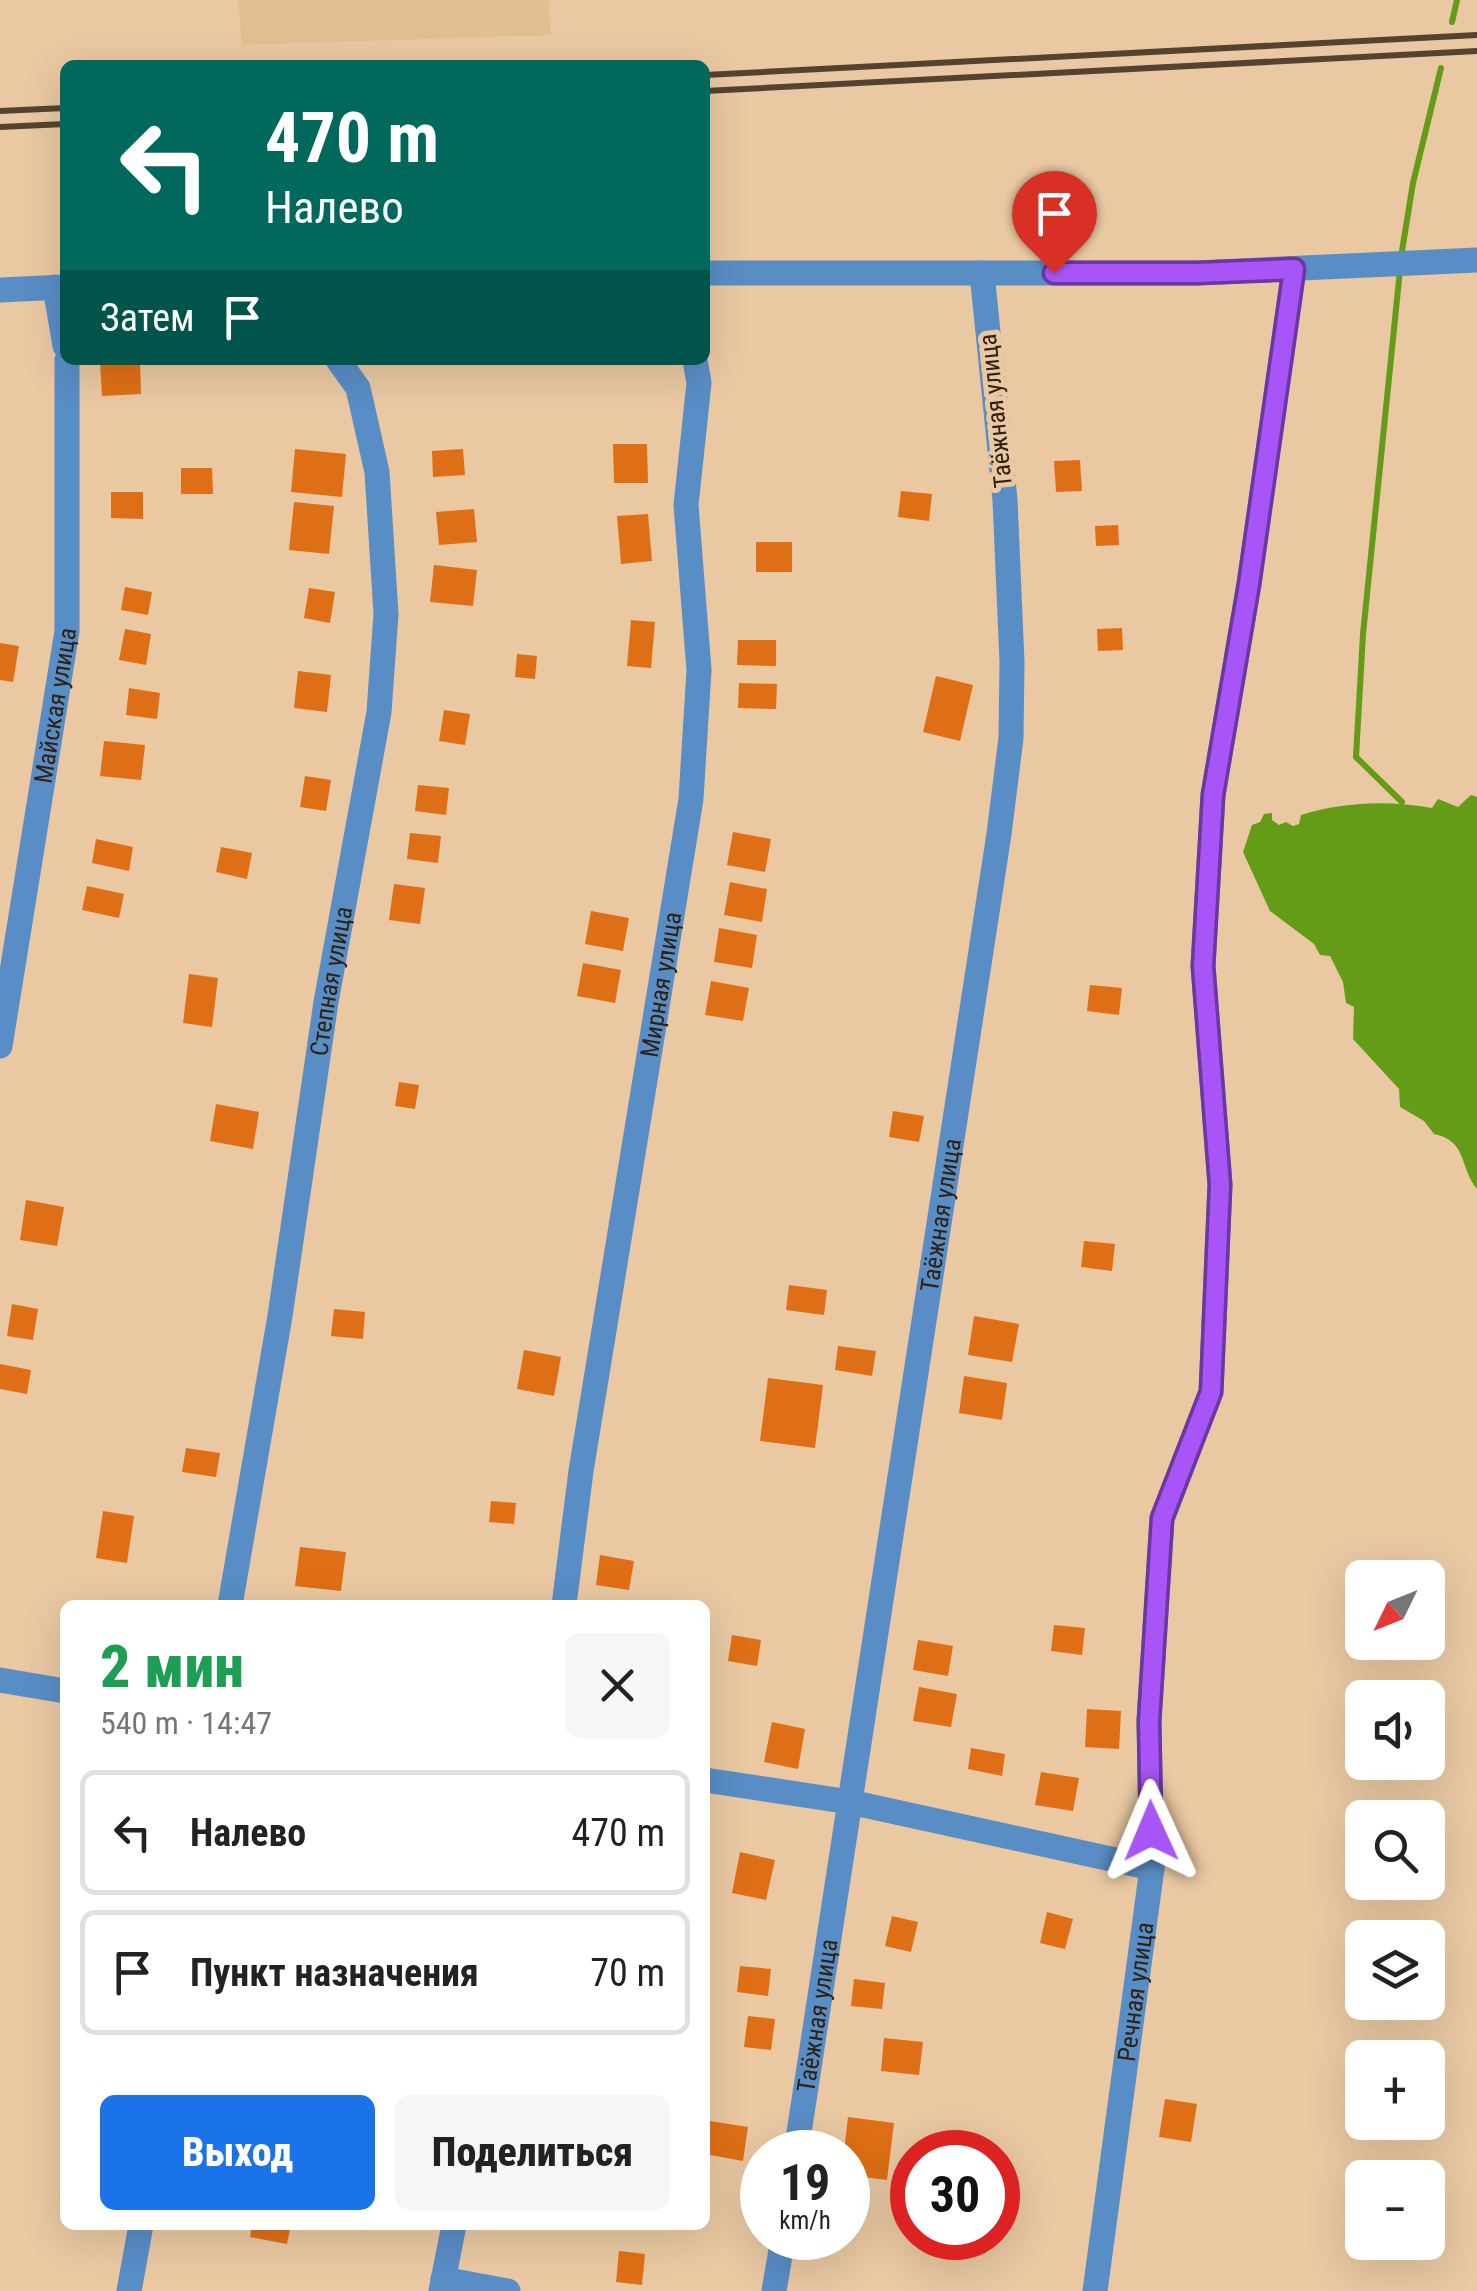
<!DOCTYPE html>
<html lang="ru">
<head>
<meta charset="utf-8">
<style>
  :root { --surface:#fff; --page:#f6f6f6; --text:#222; --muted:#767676; --line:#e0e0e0; --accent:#1a73e8 }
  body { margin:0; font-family:"Roboto Condensed",sans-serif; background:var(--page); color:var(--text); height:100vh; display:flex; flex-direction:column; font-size:38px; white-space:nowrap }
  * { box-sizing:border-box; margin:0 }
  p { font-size:32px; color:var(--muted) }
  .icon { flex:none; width:55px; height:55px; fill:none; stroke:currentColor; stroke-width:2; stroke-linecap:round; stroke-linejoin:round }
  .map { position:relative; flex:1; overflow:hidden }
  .sheet { position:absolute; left:60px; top:1600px; width:650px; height:630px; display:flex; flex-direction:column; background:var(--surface); border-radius:15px; box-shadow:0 10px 40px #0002 }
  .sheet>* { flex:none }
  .guide { position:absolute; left:60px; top:60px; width:650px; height:305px; border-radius:15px; box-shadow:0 10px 40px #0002; background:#00695c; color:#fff; overflow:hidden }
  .needle { width:65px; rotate:227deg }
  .tools { position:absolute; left:1345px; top:1560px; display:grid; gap:20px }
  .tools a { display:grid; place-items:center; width:100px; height:100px; border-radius:15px; background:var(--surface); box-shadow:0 10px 40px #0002; font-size:50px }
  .speed { position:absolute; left:740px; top:2130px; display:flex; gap:20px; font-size:50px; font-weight:700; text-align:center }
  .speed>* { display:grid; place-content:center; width:130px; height:130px; border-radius:50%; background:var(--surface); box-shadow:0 10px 40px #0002; line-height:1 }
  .speed small { font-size:25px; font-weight:400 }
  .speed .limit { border:15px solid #d22; background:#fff; color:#111 }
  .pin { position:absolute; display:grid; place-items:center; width:85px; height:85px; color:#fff; margin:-102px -42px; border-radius:50% 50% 50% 0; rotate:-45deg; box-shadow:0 0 10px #0007 }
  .pin .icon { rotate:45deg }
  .me { position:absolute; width:110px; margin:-55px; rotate:359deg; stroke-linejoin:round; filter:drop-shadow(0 0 8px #0008) }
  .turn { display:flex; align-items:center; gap:35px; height:210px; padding:0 40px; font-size:45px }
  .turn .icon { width:130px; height:130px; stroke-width:2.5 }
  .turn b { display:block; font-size:70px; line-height:85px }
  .then { display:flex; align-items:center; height:95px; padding:0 40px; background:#0003; gap:20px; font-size:38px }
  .round { display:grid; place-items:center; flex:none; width:105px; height:105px; border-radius:15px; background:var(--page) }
  .summary { display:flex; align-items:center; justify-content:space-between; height:170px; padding:0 40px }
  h1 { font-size:60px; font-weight:800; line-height:75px; color:#1e9e55 }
  .cta { display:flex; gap:20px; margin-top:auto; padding:20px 40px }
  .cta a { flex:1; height:115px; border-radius:15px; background:var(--accent); color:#fff; font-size:40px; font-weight:800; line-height:115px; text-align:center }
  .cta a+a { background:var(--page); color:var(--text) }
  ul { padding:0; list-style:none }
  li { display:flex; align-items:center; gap:30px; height:125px; margin:0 20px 15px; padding:0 20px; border:5px solid var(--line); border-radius:15px }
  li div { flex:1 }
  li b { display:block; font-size:38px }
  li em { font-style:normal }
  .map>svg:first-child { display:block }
  .built { fill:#e3be91 }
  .water { fill:#649c18 }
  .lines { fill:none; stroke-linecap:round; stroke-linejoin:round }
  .stream { stroke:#649c18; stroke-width:6 }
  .building { fill:#df6f16 }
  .minor { stroke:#598dc5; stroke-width:25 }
  .rail { stroke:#53432f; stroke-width:6 }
  .route-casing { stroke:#6d37a1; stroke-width:25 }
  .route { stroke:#a855f7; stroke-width:18 }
  .labels { text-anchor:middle; stroke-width:10; stroke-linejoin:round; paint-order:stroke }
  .street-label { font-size:25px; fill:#2e2213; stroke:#e9c8a2 }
</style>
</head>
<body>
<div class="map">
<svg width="1477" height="2291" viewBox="0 0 1477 2291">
  <rect width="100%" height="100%" fill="#e9c8a2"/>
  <!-- built -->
  <path class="built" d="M 238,0 L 549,0 L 551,35 L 242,45 Z"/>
  <!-- water -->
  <path class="water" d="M 1471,795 L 1477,797 L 1477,1189 C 1459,1167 1468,1141 1434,1134 L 1424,1121 L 1400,1107 L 1399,1089 L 1353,1039 L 1354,1007 L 1346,1003 L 1343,982 L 1330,956 L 1320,955 L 1314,944 L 1270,911 L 1243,852 L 1252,825 L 1260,822 L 1264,814 L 1272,813 L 1272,820 L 1279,825 L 1286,822 L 1293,826 L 1299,824 L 1301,815 C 1342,802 1389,800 1432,808 L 1438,799 L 1458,807 Z"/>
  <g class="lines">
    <!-- stream -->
    <g class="stream">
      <path d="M 1452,22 L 1457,0"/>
      <path d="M 1401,257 L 1413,183 L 1441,68"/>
      <path d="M 1400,270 L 1363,634 L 1356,757 L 1402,802"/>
    </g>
  </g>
  <!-- building -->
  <g class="building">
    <path d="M 140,360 L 141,394 L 102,396 L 100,362 Z"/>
    <path d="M 613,444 L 647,444 L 648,483 L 614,483 Z"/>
    <path d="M 295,449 L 346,454 L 342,497 L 291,492 Z"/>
    <path d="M 463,449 L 465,475 L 433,477 L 432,451 Z"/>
    <path d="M 1080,460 L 1082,491 L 1056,492 L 1054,461 Z"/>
    <path d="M 181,468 L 212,468 L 213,494 L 181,494 Z"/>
    <path d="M 901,491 L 932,494 L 929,521 L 898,517 Z"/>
    <path d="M 111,492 L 143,492 L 143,519 L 111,518 Z"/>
    <path d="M 294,502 L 334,506 L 329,554 L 289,550 Z"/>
    <path d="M 474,509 L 477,542 L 439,545 L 436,512 Z"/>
    <path d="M 648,514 L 652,561 L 621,564 L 617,516 Z"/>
    <path d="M 1118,525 L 1119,545 L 1096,546 L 1095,526 Z"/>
    <rect x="756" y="542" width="36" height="30"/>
    <path d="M 434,565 L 477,570 L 473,606 L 430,602 Z"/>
    <path d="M 125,587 L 152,592 L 148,615 L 121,610 Z"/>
    <path d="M 309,588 L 335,592 L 330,623 L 304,618 Z"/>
    <path d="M 631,620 L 655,622 L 651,668 L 627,666 Z"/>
    <path d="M 1122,628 L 1123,650 L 1098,651 L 1097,629 Z"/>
    <path d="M 125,629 L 151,634 L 146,665 L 119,660 Z"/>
    <path d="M 738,640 L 776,640 L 776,666 L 737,665 Z"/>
    <path d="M 0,643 L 19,646 L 13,682 L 0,680 Z"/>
    <path d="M 517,654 L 537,656 L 535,679 L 515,677 Z"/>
    <path d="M 298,671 L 331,675 L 327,712 L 294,708 Z"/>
    <path d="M 936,676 L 973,685 L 960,741 L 923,732 Z"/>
    <path d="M 739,683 L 777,684 L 776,709 L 738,708 Z"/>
    <path d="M 129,688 L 160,693 L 157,719 L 126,715 Z"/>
    <path d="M 444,710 L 470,714 L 465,745 L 439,741 Z"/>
    <path d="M 104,741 L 145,745 L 141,780 L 100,776 Z"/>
    <path d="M 305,776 L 331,780 L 326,811 L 300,807 Z"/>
    <path d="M 418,785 L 449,788 L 446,815 L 415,811 Z"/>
    <path d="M 733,832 L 771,839 L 765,872 L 727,865 Z"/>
    <path d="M 410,833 L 441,836 L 438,863 L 407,859 Z"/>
    <path d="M 96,839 L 133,847 L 129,871 L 92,863 Z"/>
    <path d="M 221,847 L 252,853 L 247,879 L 216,872 Z"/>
    <path d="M 730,882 L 767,889 L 762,922 L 724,915 Z"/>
    <path d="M 394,884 L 425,888 L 420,924 L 389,920 Z"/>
    <path d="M 87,886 L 124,894 L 119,918 L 82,910 Z"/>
    <path d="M 591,911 L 629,918 L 623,951 L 585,944 Z"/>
    <path d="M 719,928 L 757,935 L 752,968 L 714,962 Z"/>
    <path d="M 583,963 L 621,970 L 615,1003 L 577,996 Z"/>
    <path d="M 189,974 L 218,978 L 212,1027 L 183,1023 Z"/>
    <path d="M 711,981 L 749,988 L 743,1021 L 705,1015 Z"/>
    <path d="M 1090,985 L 1122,988 L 1119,1015 L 1087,1011 Z"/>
    <path d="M 399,1082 L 419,1085 L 415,1109 L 395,1106 Z"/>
    <path d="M 216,1104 L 259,1112 L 253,1149 L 210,1141 Z"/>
    <path d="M 893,1111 L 924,1116 L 919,1142 L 889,1137 Z"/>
    <path d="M 26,1200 L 64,1207 L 57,1246 L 20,1240 Z"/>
    <path d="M 1084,1241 L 1115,1244 L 1112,1271 L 1081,1267 Z"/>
    <path d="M 789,1285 L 827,1290 L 824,1315 L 786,1310 Z"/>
    <path d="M 12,1304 L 38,1309 L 33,1340 L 7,1336 Z"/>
    <path d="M 334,1309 L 365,1312 L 363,1339 L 331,1336 Z"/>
    <path d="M 974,1316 L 1019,1324 L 1012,1362 L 968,1355 Z"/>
    <path d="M 838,1346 L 876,1351 L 872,1376 L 835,1370 Z"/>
    <path d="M 524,1350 L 561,1357 L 554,1396 L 517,1389 Z"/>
    <path d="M 0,1364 L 31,1370 L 27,1394 L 0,1389 Z"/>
    <path d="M 964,1376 L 1007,1383 L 1002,1420 L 959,1413 Z"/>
    <path d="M 768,1378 L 823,1385 L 815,1448 L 760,1441 Z"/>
    <path d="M 186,1448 L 220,1453 L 216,1477 L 182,1472 Z"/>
    <path d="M 491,1501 L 516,1503 L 514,1524 L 489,1522 Z"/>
    <path d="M 103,1511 L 134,1516 L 127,1563 L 96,1558 Z"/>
    <path d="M 300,1547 L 346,1552 L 341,1591 L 295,1586 Z"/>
    <path d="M 600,1555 L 634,1561 L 629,1590 L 596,1585 Z"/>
    <path d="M 1054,1625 L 1085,1628 L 1082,1655 L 1051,1651 Z"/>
    <path d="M 732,1635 L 761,1640 L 757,1666 L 728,1661 Z"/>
    <path d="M 918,1640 L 953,1646 L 948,1676 L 913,1670 Z"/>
    <path d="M 919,1687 L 957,1694 L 951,1727 L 913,1721 Z"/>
    <path d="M 1087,1709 L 1121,1711 L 1119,1749 L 1085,1747 Z"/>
    <path d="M 772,1722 L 805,1729 L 798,1769 L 764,1762 Z"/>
    <path d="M 971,1748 L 1005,1754 L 1002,1776 L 968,1769 Z"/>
    <path d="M 1041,1772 L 1079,1778 L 1073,1811 L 1035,1805 Z"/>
    <path d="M 740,1852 L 775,1860 L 766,1900 L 732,1893 Z"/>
    <path d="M 1047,1912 L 1073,1919 L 1065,1949 L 1040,1943 Z"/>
    <path d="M 892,1916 L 918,1922 L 911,1952 L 885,1946 Z"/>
    <path d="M 740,1966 L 771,1969 L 768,1996 L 737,1992 Z"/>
    <path d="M 854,1979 L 885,1983 L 882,2009 L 851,2006 Z"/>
    <path d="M 748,2016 L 775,2019 L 771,2050 L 744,2047 Z"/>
    <path d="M 884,2038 L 923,2042 L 919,2075 L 881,2071 Z"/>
    <path d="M 1165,2099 L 1197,2104 L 1191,2142 L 1159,2137 Z"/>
    <path d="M 848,2117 L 894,2123 L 887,2180 L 848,2175 L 848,2152 L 844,2152 Z"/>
    <path d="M 710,2121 L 748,2127 L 743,2161 L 705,2154 Z"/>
    <path d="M 252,2225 L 291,2225 L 287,2244 L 250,2237 Z"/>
    <path d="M 619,2251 L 645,2254 L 642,2285 L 616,2282 Z"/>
  </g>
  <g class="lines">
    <!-- minor -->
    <g class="minor">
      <path d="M 705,273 L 1197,273 L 1477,260"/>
      <path d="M 55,287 L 65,346"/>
      <path d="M 0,290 L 65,287"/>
      <path id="s1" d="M 0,1046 L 67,631 L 67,360"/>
      <path id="s2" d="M 230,1605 L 280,1316 L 326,1002 L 379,712 L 386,614 L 377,472 L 358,388 L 338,360"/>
      <path id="s3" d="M 564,1605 L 581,1471 L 691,799 L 699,670 L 686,505 L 699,383 L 695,360"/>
      <path d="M 0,1680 L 65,1691"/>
      <path d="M 705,1780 L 850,1802 L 1152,1868"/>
      <path id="s4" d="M 796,2152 L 999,834 L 1011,738 L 1012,662 L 1005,500 L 982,273"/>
      <path d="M 443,2279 L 508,2291"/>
      <path d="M 129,2291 L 141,2225"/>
      <path d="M 441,2291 L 454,2225"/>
      <path d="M 774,2291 L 783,2238"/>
      <path id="s5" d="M 1095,2291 L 1152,1868 L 1149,1721 L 1162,1519 L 1211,1392 L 1220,1185 L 1203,965 L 1213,795 L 1249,584 L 1294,269"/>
    </g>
    <!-- rail -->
    <g class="rail">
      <path d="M 705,75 L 1477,35"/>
      <path d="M 705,91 L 1477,51"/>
      <path d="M 0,111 L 65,108"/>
      <path d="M 0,127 L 65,124"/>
    </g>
  </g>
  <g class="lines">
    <defs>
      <path id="route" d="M 1054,273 L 1197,273 L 1294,269 L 1249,584 L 1213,795 L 1203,966 L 1220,1185 L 1211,1392 L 1162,1518 L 1149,1721 L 1151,1831"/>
    </defs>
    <!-- route casing -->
    <use href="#route" class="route-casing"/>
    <!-- route -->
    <use href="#route" class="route"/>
  </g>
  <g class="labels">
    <!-- street labels -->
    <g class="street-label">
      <text transform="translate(995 411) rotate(-96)" y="9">Таёжная улица</text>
      <text dy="9" stroke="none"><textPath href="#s1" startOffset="345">Майская улица</textPath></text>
      <text dy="9" stroke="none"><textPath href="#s2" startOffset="632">Степная улица</textPath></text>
      <text dy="9" stroke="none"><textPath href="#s3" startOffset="628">Мирная улица</textPath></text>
      <text dy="9" stroke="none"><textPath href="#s4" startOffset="948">Таёжная улица</textPath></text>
      <text dy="9" stroke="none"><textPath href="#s5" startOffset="302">Речная улица</textPath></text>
      <text dy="9" stroke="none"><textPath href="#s4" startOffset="138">Таёжная улица</textPath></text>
    </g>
  </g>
</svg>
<div class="tools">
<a><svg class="needle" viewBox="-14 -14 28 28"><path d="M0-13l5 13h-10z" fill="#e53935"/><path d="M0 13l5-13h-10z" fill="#767676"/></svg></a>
<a><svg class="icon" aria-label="sound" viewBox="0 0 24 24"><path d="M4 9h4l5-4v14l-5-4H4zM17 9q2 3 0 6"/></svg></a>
<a><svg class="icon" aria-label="search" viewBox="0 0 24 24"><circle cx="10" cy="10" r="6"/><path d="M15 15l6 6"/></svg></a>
<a><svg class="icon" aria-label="layers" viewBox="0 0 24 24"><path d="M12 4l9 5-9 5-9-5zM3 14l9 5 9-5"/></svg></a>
<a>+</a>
<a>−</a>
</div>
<div class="speed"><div>19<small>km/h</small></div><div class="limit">30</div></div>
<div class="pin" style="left:1054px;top:273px;background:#d93025"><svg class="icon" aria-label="arrive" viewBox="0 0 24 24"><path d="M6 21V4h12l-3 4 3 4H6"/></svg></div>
<svg class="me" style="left:1151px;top:1831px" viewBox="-20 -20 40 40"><path d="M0-17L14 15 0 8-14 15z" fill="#a855f7" stroke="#fff" stroke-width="4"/></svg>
<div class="guide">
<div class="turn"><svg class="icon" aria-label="left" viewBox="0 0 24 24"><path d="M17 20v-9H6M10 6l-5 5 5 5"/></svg><div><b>470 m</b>Налево</div></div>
<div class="then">Затем<svg class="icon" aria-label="arrive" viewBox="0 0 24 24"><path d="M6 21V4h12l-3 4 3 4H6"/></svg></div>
</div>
<section class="sheet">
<div class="summary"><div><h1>2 мин</h1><p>540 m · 14:47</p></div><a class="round"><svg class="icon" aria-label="close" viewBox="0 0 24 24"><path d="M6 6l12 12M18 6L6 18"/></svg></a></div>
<ul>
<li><svg class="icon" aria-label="left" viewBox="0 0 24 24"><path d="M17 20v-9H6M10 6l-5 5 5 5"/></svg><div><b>Налево</b></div><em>470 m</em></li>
<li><svg class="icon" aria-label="arrive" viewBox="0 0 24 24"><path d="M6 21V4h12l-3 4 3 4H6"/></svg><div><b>Пункт назначения</b></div><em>70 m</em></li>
</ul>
<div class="cta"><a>Выход</a><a>Поделиться</a></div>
</section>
</div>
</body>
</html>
